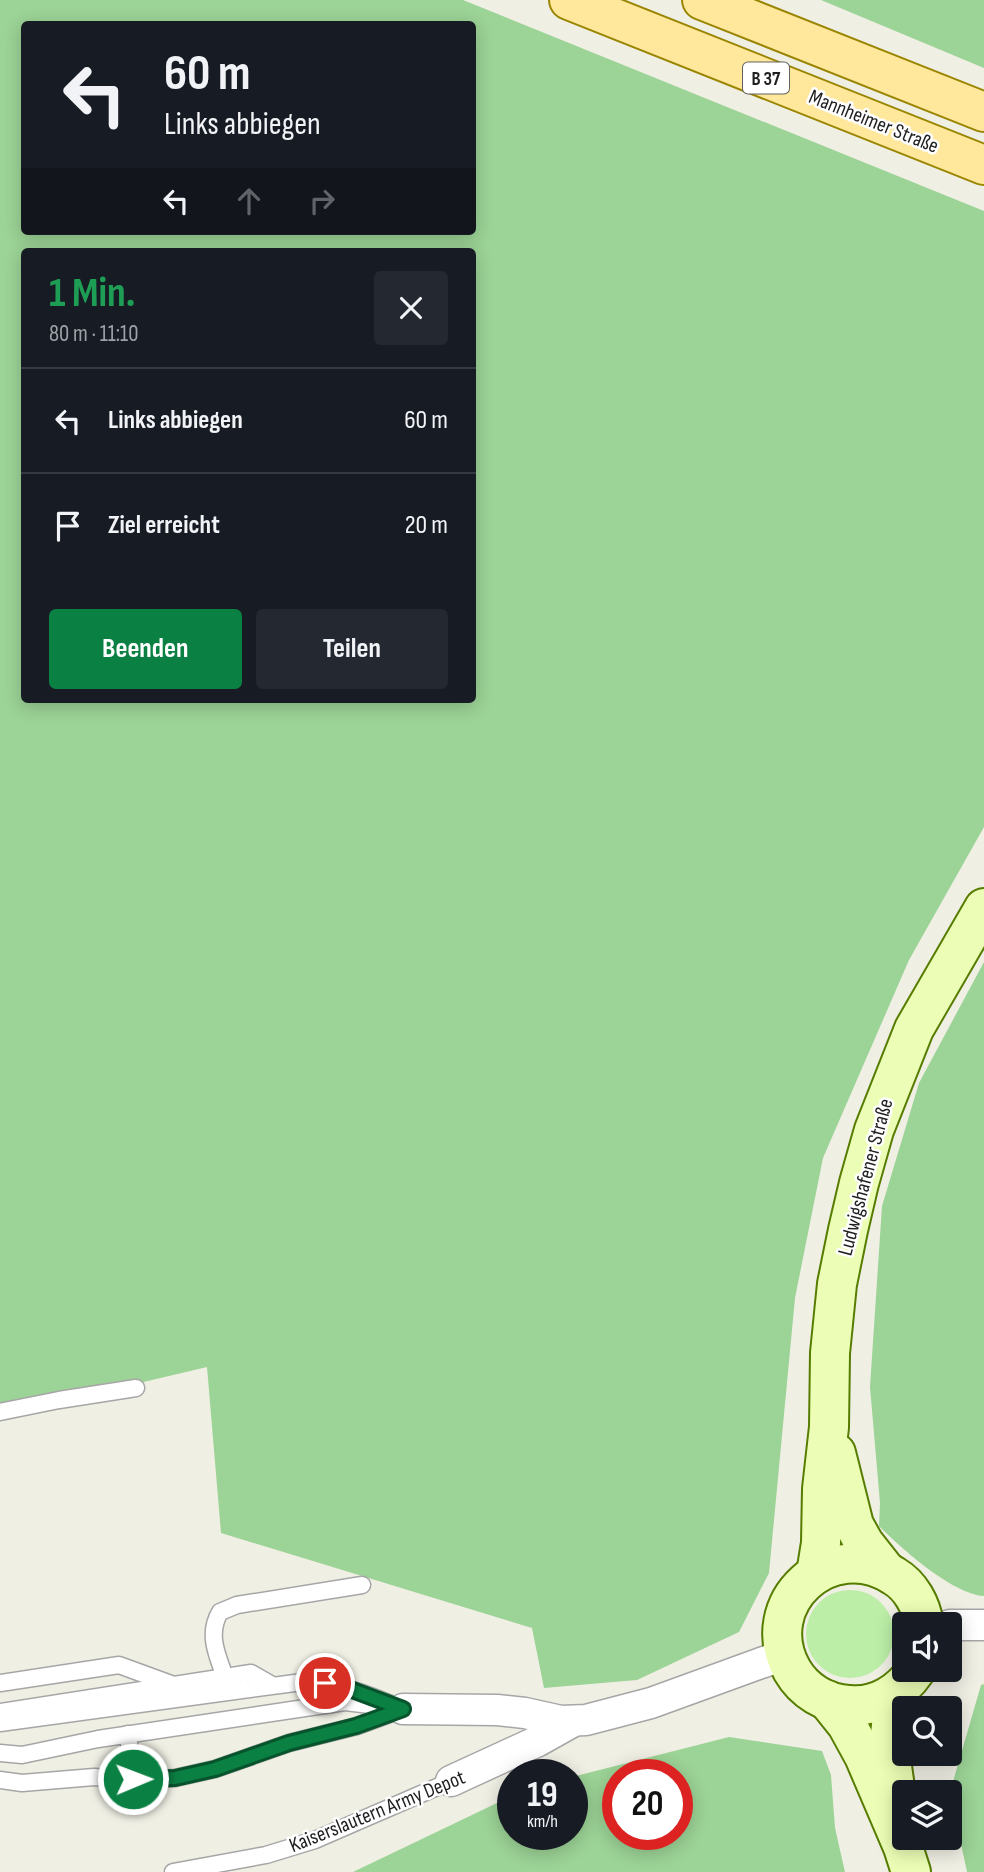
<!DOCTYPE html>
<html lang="de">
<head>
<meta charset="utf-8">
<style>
  :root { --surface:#171b24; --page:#242831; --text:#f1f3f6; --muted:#9ea1a6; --line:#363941; --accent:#0b8043 }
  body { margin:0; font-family:"Sofia Sans Condensed",sans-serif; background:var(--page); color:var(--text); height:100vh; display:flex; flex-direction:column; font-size:26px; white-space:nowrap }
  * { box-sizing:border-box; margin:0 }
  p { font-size:23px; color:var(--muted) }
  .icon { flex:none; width:38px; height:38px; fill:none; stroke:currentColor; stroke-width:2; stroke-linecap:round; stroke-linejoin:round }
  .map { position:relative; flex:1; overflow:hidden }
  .side { position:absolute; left:21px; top:248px; width:455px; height:455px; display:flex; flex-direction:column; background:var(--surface); border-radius:7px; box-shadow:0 4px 18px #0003 }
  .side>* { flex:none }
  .banner { position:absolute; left:21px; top:21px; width:455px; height:214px; border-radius:7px; box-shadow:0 4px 18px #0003; background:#171b24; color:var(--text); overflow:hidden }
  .tools { position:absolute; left:892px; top:1612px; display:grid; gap:14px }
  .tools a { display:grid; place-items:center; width:70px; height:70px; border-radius:7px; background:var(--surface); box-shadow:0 4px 18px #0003; font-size:35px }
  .speed { position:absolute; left:497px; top:1759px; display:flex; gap:14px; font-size:35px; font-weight:700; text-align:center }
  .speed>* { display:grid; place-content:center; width:91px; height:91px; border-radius:50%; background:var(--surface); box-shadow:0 4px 18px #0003; line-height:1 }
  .speed small { font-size:18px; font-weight:400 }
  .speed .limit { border:10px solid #d22; background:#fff; color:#111 }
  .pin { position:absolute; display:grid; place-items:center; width:60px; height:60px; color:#fff; margin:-30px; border:4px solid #fff; border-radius:50%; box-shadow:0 2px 7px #0007 }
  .me { position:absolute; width:77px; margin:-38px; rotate:89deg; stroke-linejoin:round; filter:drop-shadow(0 0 5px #0008) }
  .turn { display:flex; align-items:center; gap:24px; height:147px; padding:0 28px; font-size:32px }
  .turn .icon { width:91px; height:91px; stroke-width:2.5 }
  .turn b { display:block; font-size:49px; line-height:60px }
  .lanes { display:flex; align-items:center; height:66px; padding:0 28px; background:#0003; justify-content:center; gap:35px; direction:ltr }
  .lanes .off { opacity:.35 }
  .round { display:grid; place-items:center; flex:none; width:74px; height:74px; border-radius:7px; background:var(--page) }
  .head { display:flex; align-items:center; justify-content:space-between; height:119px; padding:0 28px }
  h1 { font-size:42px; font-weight:700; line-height:52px; color:#1e9e55 }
  .primary-button { display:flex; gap:14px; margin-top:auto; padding:14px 28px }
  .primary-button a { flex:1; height:80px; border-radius:7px; background:var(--accent); color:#fff; font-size:28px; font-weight:700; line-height:80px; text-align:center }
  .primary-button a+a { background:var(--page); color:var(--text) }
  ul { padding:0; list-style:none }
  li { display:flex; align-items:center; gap:21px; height:105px; padding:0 28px; border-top:2px solid var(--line) }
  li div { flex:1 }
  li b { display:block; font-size:26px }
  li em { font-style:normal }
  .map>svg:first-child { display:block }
  .grass { fill:#bceea7 }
  .forest { fill:#9cd396; fill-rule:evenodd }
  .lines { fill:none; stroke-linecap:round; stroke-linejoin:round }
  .lane-casing { stroke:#a6a6a6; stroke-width:19 }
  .street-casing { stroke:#a6a6a6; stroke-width:33 }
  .secondary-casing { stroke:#567c00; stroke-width:42 }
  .primary-casing { stroke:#9a8500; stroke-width:42 }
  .lane { stroke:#fff; stroke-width:16 }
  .street { stroke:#fff; stroke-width:30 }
  .secondary { stroke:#ecfeb5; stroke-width:38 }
  .primary { stroke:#ffe79b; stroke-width:38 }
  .route-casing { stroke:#07532c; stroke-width:18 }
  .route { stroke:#0b8043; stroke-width:12 }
  .labels { text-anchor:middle; stroke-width:5; stroke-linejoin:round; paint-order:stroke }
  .shield { fill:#fff; stroke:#626262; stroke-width:2 }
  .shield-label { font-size:19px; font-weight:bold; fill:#1f1f1f }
  .street-label { font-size:21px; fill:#1f1f1f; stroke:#fff }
</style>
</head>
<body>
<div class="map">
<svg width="984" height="1872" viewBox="0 0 984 1872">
  <rect width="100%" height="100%" fill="#f0efe4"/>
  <!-- grass -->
  <circle class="grass" cx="850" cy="1634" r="44"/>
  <!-- forest -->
  <g class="forest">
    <path d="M 0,0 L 463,0 L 984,211 L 984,827 L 909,960 L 823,1158 L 795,1298 L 769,1573 L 739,1632 L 637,1680 L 544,1688 L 532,1628 L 221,1533 L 207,1367 L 0,1416 ZM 24,24 L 472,24 L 472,231 L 24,231 ZM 24,252 L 472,252 L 472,700 L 24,700 Z"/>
    <path d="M 821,0 L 984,0 L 984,68 Z"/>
    <path d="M 984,962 L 984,1596 C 952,1594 901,1548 879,1526 L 880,1503 L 870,1387 L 882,1206 L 919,1083 Z"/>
    <path d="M 984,1684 L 984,1872 L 967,1872 L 950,1792 L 981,1685 Z"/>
    <path d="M 729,1737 L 822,1751 L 831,1775 L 835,1828 L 845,1872 L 353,1872 L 497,1803 L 513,1797 L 513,1834 L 572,1834 L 572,1777 ZM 677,1774 L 677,1834 L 618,1834 L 618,1774 Z"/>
  </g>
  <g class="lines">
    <defs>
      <g id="lane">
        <path d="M 0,1412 L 59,1400 L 136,1388"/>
        <path d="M 225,1677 C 217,1655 207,1634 220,1612 L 237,1605 L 362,1585"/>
        <path d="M 0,1683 L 119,1665 L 171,1684"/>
        <path d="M 0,1712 L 251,1673 L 272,1685"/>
        <path d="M 0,1723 L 302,1682 C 338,1682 370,1695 403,1709"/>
        <path d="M 128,1734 L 133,1779"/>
        <path d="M 0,1753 L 22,1755 L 98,1739 L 345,1702 L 379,1706"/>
        <path d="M 0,1780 L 22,1783 L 94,1777 L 145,1780 L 175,1778 L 215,1769 L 289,1743 L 357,1726 L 403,1709"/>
        <path d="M 173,1872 L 266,1855 L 315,1840 L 451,1781"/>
      </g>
      <g id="street">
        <path d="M 950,1625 L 984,1625"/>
        <path d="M 403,1709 L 497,1710 L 525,1713 L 561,1721 L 586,1720 L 651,1703 L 761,1663 L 785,1655"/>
        <path d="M 451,1781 L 538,1741 L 572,1722"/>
      </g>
      <g id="secondary">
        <path d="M 836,1453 L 854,1525 L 864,1543 L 886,1571"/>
        <path d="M 816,1574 L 821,1543 L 822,1489 L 829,1427 L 830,1353 L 837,1284 L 848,1230 L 859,1183 L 874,1130 L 914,1029 L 984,908"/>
        <path d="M 916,1670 C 901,1692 877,1708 849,1705 C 826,1704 804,1691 792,1670 C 755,1603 830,1535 894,1576 C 911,1586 921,1605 924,1624"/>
        <path d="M 827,1700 L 847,1725 L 864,1756 L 903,1847 L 911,1872"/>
        <path d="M 897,1800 C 890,1757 886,1734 897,1691"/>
      </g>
      <g id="primary">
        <path d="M 569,0 L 984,165"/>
        <path d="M 702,0 L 984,112"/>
      </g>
    </defs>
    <!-- lane casing -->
    <use href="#lane" class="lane-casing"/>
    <!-- street casing -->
    <use href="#street" class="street-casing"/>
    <!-- secondary casing -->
    <use href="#secondary" class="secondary-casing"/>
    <!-- primary casing -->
    <use href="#primary" class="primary-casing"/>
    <!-- lane -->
    <use href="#lane" class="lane"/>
    <!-- street -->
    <use href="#street" class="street"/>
    <!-- secondary -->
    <use href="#secondary" class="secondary"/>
    <!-- primary -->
    <use href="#primary" class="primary"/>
  </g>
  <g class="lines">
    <defs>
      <path id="route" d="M 133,1779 L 175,1778 L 215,1769 L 289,1743 L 356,1726 L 403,1709 L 347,1688 L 325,1683"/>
    </defs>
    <!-- route casing -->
    <use href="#route" class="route-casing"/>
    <!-- route -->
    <use href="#route" class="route"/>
  </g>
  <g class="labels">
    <!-- shield labels -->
    <rect class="shield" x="743" y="62.5" width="46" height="31" rx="5"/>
    <g class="shield-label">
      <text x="766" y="85">B 37</text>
    </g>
    <!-- street labels -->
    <g class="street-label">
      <text transform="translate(874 121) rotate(22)" y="7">Mannheimer Straße</text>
      <text transform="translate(865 1177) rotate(-75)" y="7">Ludwigshafener Straße</text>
      <text transform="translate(377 1811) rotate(-22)" y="7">Kaiserslautern Army Depot</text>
    </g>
  </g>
</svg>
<div class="tools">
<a><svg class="icon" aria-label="sound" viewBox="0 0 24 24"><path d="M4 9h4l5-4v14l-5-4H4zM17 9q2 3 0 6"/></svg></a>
<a><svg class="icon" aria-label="search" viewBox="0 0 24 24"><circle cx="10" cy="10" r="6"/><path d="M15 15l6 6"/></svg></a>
<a><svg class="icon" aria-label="layers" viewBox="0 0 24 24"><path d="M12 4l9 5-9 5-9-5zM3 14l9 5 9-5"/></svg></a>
</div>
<div class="speed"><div>19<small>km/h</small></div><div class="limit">20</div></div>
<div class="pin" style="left:325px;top:1683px;background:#d93025"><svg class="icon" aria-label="arrive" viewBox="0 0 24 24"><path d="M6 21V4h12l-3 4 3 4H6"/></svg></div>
<svg class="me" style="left:133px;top:1779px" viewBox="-20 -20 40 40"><circle r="17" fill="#0b8043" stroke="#fff" stroke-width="3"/><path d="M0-11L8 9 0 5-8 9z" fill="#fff"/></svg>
<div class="banner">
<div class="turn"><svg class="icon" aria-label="left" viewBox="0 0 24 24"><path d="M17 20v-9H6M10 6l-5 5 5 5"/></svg><div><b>60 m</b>Links abbiegen</div></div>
<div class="lanes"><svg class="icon" aria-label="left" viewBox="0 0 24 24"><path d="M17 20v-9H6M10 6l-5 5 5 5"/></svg><svg class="icon off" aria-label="ahead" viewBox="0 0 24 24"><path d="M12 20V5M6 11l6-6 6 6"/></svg><svg class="icon off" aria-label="right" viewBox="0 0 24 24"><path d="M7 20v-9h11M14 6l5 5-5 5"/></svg></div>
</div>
<section class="side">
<div class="head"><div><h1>1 Min.</h1><p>80 m · 11:10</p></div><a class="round"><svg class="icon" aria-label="close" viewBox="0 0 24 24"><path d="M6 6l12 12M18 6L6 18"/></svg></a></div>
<ul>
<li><svg class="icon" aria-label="left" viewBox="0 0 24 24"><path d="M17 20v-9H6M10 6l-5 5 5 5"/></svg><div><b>Links abbiegen</b></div><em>60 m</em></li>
<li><svg class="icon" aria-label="arrive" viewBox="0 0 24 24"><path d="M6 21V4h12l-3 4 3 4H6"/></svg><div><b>Ziel erreicht</b></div><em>20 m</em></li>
</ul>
<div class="primary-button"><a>Beenden</a><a>Teilen</a></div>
</section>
</div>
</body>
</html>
